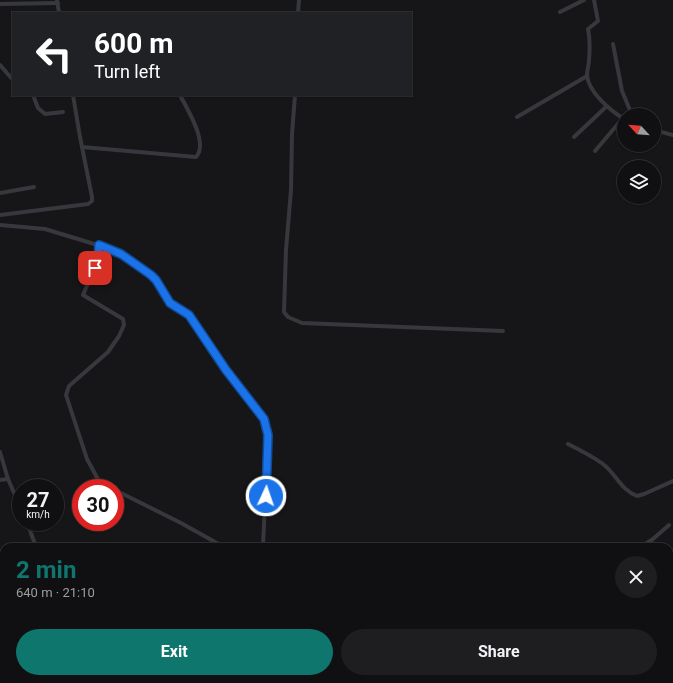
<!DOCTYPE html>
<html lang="en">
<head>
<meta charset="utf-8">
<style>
  :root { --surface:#101012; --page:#1e1e20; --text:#f1f3f6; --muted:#9c9d9f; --line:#303032; --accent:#0f766e }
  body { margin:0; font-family:Roboto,sans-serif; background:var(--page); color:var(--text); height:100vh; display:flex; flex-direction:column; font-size:15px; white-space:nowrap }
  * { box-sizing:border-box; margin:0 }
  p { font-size:13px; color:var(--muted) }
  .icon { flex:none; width:22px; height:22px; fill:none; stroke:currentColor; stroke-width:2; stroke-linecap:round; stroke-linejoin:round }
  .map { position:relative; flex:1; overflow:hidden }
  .side { position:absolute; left:0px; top:543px; width:673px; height:140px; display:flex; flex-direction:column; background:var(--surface); border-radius:12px 12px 0 0; box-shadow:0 1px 3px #0004,0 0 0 1px var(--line) }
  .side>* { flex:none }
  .hud { position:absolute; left:12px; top:12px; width:400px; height:84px; border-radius:0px; box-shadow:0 1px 3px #0004,0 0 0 1px var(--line); background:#202124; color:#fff; overflow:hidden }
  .needle { width:26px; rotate:296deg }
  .buttons { position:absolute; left:617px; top:108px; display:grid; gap:8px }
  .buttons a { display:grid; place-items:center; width:44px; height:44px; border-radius:50%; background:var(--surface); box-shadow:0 1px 3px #0004,0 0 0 1px var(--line); font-size:20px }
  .speed { position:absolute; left:12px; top:479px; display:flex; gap:8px; font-size:20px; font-weight:700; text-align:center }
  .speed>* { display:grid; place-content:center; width:52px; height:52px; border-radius:50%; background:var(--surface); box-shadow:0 1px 3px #0004,0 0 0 1px var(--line); line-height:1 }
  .speed small { font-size:10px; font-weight:400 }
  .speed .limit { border:6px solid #d22; background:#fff; color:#111 }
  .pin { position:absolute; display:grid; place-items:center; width:34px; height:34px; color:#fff; margin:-17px; border-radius:8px; box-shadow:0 2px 6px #0006 }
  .me { position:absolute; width:44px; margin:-22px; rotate:3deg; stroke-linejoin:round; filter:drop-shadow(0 0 3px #0008) }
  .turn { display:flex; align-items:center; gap:14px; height:84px; padding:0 16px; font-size:18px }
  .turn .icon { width:52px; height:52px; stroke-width:2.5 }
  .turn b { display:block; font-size:28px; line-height:34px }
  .round { display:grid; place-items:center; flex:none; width:42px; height:42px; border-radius:21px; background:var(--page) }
  .overview { display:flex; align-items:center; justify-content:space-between; height:68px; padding:0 16px }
  h1 { font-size:24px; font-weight:700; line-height:30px; color:var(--accent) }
  .action { display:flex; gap:8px; margin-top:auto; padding:8px 16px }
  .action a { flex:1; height:46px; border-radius:24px; background:var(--accent); color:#fff; font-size:16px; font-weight:700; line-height:46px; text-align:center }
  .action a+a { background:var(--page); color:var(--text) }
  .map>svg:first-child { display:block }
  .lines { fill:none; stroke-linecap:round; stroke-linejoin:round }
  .street { stroke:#37383d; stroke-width:4 }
  .route-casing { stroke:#114b97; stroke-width:10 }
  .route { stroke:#1a73e8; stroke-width:7 }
</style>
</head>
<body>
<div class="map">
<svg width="673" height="683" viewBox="0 0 673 683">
  <rect width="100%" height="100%" fill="#161618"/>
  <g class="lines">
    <!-- street -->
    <g class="street">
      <path d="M 57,0 L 59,13"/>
      <path d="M 594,0 L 598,21 L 588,29 C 590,39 590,49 589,60 C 589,65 587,70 587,75 C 588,92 611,111 624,119"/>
      <path d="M 0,4 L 58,3"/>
      <path d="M 560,12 L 584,0"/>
      <path d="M 298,13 L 299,0"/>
      <path d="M 613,44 L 622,91 L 632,115"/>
      <path d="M 0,65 L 13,80"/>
      <path d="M 33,95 L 38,108 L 45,114 L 63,112"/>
      <path d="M 295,95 L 292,134 L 291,190 L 286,250 L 284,312 L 288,317 L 302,323 L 503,331"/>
      <path d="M 517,117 L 587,76"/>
      <path d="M 654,130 L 673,135"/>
      <path d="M 574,137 L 607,106"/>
      <path d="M 82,147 L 196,157 C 209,143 187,109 180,95"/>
      <path d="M 595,151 L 623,118"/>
      <path d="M 0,193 L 34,187"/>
      <path d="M 0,215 L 88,204 L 92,201 L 92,197 L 80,137 L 73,95"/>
      <path d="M 0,225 L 45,229 L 114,250 L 121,254 L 151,275 L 156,280 L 170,303 L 189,315 L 217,358 L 264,419 L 268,435 L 263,547"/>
      <path d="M 99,245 L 98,260 L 83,295 L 123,319 L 124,325 L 119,336 L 108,352 L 69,386 L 66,395 L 87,459 L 100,483 L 111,488"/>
      <path d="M 568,444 C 580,450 592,456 603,464 C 616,474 621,490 637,496 L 644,494 L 673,481"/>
      <path d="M 0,452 L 8,479 L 21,509"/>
      <path d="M 0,480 L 8,479"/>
      <path d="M 115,490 L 181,523 L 224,547"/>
      <path d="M 27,522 L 36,547"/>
      <path d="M 641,547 L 653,539 L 669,525"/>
      <path d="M 0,617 L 4,616"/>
      <path d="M 87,679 L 89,683"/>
      <path d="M 608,679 L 609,683"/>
      <path d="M 651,679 L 654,683"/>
    </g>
  </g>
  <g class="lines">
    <defs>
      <path id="route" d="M 95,268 L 98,260 L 99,245 L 121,254 L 151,275 L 156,280 L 170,303 L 189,315 L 226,370 L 264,419 L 268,435 L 266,496"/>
    </defs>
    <!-- route casing -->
    <use href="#route" class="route-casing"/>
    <!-- route -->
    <use href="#route" class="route"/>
  </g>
</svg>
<div class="buttons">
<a><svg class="needle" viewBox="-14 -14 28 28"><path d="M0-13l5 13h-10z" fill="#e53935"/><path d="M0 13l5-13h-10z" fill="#9c9d9f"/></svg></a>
<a><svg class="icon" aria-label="layers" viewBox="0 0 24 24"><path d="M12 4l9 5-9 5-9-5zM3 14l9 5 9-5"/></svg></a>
</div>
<div class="speed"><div>27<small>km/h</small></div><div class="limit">30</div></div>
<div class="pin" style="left:95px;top:268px;background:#d93025"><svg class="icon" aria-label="arrive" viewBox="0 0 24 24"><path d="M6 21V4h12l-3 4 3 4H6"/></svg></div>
<svg class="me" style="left:266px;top:496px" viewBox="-20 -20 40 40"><circle r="17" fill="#1a73e8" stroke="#fff" stroke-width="3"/><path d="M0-11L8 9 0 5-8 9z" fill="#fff"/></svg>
<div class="hud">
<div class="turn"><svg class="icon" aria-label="left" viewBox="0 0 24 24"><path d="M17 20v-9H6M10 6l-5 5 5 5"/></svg><div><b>600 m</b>Turn left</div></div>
</div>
<section class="side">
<div class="overview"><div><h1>2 min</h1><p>640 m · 21:10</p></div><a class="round"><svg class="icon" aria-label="close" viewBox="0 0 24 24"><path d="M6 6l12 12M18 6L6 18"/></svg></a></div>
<div class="action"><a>Exit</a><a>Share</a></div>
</section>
</div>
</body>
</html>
